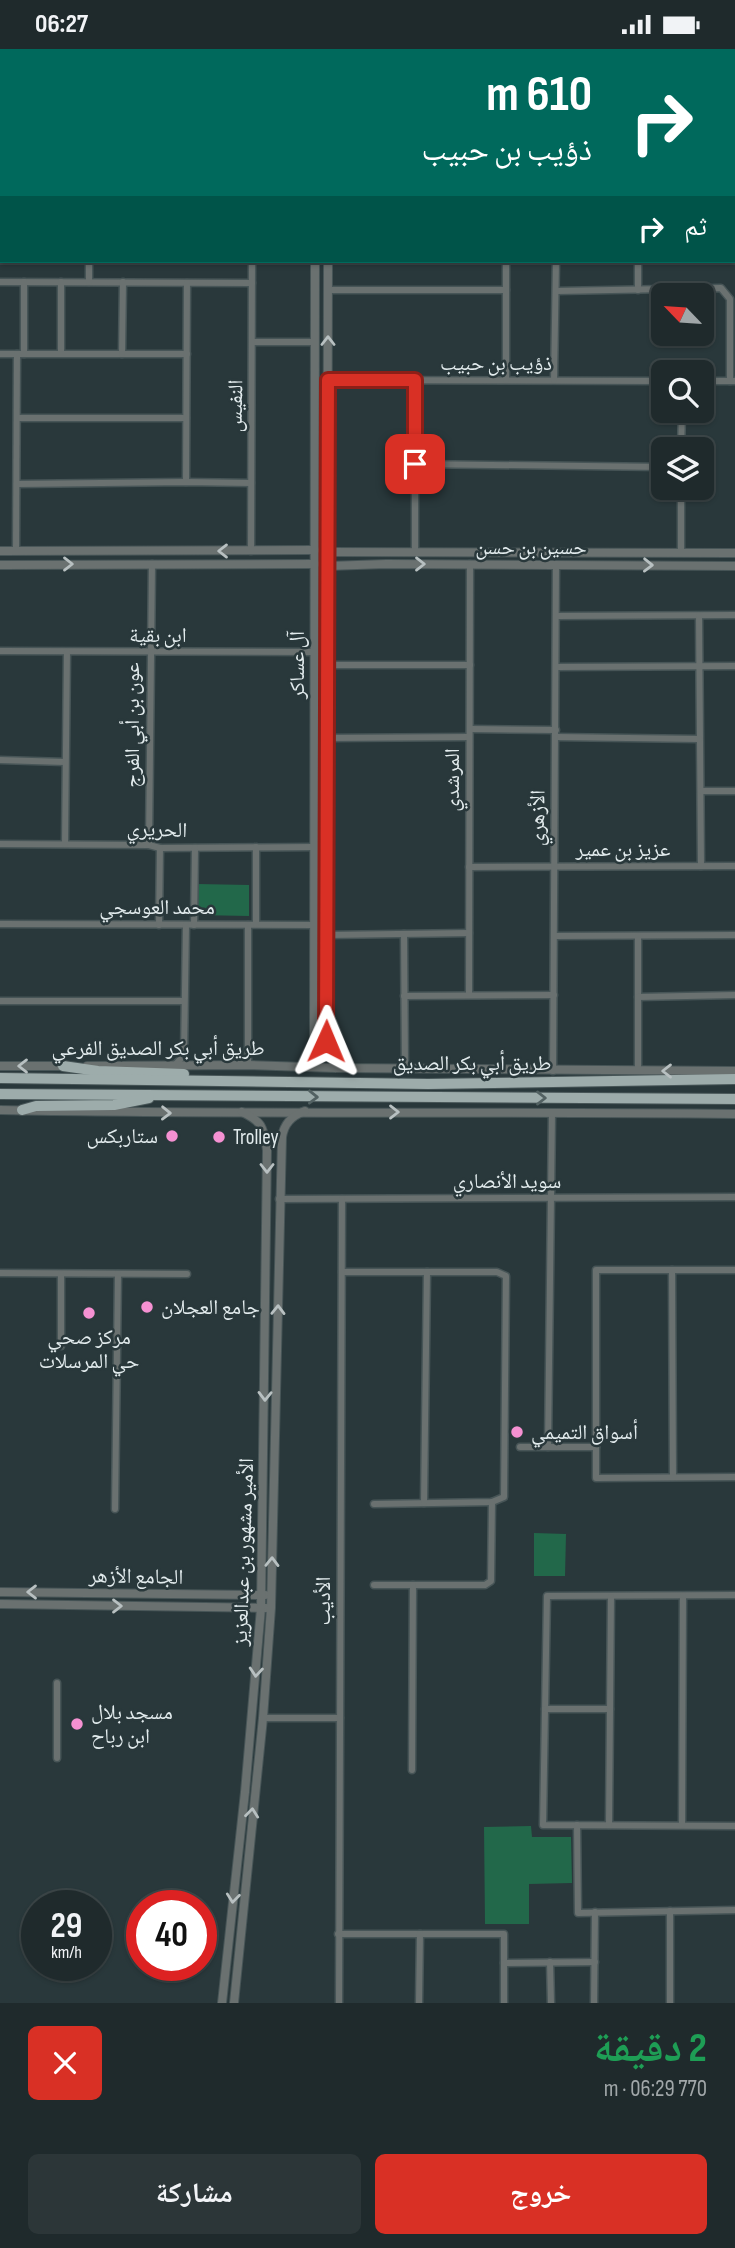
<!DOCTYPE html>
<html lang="ar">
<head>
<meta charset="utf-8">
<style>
  :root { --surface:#1f2a2c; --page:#2c3638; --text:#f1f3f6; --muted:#a1a7a9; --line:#3c4648; --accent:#d93025 }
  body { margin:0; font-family:"Sofia Sans Condensed","Noto Naskh Arabic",sans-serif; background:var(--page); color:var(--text); direction:rtl; height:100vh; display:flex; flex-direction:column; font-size:26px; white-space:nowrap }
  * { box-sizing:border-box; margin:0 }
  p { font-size:23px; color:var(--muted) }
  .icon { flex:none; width:38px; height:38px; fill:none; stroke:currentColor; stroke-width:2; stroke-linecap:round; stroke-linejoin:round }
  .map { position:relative; height:1954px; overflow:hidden; direction:ltr }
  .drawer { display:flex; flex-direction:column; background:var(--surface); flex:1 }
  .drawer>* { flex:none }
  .guide { position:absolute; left:0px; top:0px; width:735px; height:214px; box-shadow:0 2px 5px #0004,0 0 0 2px var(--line); direction:rtl; background:#00695c; color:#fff; overflow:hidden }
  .needle { width:46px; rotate:295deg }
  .fabs { position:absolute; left:651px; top:234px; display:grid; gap:14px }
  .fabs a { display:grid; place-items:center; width:63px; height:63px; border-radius:10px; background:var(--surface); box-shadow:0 2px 5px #0004,0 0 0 2px var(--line); font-size:35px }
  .speed { position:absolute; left:21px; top:1841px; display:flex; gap:14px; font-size:35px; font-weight:700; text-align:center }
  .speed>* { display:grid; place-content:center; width:91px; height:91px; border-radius:50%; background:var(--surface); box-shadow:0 2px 5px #0004,0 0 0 2px var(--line); line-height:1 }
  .speed small { font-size:18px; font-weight:400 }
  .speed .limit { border:10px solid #d22; background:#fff; color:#111 }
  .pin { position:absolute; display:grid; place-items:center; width:60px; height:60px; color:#fff; margin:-30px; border-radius:14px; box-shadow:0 4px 10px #0006 }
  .me { position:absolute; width:77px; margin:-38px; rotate:1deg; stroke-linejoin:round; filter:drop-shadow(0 0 5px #0008) }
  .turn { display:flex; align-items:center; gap:24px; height:147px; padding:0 28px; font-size:32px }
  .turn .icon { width:91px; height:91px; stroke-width:2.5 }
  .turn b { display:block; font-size:49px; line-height:60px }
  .then { display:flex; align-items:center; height:66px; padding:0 28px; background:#0003; gap:14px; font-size:26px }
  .round { display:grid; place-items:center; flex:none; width:74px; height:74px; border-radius:10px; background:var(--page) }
  .head { display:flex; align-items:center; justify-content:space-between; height:119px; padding:0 28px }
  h1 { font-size:42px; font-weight:700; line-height:52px; color:#1e9e55 }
  .action { display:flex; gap:14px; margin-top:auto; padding:14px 28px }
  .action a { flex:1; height:80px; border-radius:10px; background:var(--accent); color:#fff; font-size:28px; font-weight:700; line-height:80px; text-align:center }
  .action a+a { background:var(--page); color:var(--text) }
  .status { display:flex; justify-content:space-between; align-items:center; height:49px; padding:0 35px; background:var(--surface); direction:ltr }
  .status svg { height:19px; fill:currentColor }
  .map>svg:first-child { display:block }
  .green { fill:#22684a }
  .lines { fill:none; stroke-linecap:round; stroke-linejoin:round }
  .minor-casing { stroke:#475557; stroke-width:9 }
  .tertiary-casing { stroke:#475557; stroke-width:10 }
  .primary-casing { stroke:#475557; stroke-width:12 }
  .minor { stroke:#6a7170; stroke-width:6 }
  .tertiary { stroke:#6a7170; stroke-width:8 }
  .primary { stroke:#9dacab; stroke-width:10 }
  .oneway { stroke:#b8c0c1 }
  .oneway2 { stroke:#526162 }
  .route-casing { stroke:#8d1f18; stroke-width:18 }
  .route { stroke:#d93025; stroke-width:12 }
  .poi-dot { fill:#f591d2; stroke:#29383b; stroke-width:2.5 }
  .labels { text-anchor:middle; stroke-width:5; stroke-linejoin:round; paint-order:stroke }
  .street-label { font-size:21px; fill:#e2ebed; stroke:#29383b }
  .poi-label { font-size:21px; fill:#e2ebed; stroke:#29383b; text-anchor:start }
</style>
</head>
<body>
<div class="status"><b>06:27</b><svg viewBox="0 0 49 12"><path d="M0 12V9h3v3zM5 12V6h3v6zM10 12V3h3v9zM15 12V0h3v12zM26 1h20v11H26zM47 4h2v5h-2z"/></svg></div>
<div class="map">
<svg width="735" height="1954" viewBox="0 0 735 1954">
  <rect width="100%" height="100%" fill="#29383b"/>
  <!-- green -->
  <g class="green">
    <path d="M 197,835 L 249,836 L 249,867 L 197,866 Z"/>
    <path d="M 534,1484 L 566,1485 L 565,1527 L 534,1527 Z"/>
    <path d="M 531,1777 L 532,1788 L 571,1788 L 572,1834 L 529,1835 L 529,1875 L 485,1875 L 484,1778 Z"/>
  </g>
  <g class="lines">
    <defs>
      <g id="minor">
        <path d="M 17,2 L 17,0"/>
        <path d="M 90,2 L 90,0"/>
        <path d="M 160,2 L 160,0"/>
        <path d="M 413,2 L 413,0"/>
        <path d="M 556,2 L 556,0"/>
        <path d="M 638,2 L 638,0"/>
        <path d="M 733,56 L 735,56"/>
        <path d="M 733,147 L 735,147"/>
        <path d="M 0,157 L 2,157"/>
        <path d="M 0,233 L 252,234"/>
        <path d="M 89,233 L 89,212"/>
        <path d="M 329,241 L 506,241"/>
        <path d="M 638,241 L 638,212"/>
        <path d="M 556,242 L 721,239 L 730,250 L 730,332"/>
        <path d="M 253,293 L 314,293"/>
        <path d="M 61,304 L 61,233"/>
        <path d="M 0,305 L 187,305"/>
        <path d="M 24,305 L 24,233"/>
        <path d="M 122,305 L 123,233"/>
        <path d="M 328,331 L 663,332"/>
        <path d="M 506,331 L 506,212"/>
        <path d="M 554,331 L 556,212"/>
        <path d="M 702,332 L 735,332"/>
        <path d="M 18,369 L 186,369"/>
        <path d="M 681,401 L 682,362"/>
        <path d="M 416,415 L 663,418"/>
        <path d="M 186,433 L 187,234"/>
        <path d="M 17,435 L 186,433 L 251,434"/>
        <path d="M 681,439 L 681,503"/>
        <path d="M 16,502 L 17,305"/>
        <path d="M 251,502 L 252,212"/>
        <path d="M 415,502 L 415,331"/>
        <path d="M 557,567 L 735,566"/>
        <path d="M 699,567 L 701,817"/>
        <path d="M 0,602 L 315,603"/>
        <path d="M 328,616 L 470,616"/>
        <path d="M 557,618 L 735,617"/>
        <path d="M 471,680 L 556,681"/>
        <path d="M 556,688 L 699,690"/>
        <path d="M 327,689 L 469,688"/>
        <path d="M 0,711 L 65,713"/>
        <path d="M 701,742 L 735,742"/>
        <path d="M 0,795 L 149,796 L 160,799 L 313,798"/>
        <path d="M 65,795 L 67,603"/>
        <path d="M 149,796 L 152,515"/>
        <path d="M 469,818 L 735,817"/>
        <path d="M 0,875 L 314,876"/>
        <path d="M 256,875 L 256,798"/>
        <path d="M 159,876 L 160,799"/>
        <path d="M 194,876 L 195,799"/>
        <path d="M 404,885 L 405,1020"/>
        <path d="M 327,886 L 469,884"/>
        <path d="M 555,887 L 735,886"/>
        <path d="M 638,887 L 638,1021"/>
        <path d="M 469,946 L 470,515"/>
        <path d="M 404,947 L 554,946"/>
        <path d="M 638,948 L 735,946"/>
        <path d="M 0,952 L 184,952"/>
        <path d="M 175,1016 L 184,1006 L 186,876"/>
        <path d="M 248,1016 L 248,876"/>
        <path d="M 553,1022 L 556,515"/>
        <path d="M 279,1150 L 735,1148"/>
        <path d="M 672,1221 L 673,1428"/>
        <path d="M 735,1221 L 596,1221 L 596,1429 L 735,1428"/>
        <path d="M 342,1223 L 497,1223 L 506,1227 L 504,1448 L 492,1453 L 374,1455"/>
        <path d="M 0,1224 L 187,1225"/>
        <path d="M 61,1297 L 61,1225"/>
        <path d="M 520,1398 L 596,1398"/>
        <path d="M 548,1398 L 552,1064"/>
        <path d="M 424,1454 L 427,1223"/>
        <path d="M 115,1460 L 118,1225"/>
        <path d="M 374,1536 L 485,1536 L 491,1532 L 492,1453"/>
        <path d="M 735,1546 L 547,1547 L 543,1776 L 735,1777"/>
        <path d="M 545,1660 L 610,1660"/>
        <path d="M 263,1669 L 340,1669"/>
        <path d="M 57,1709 L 57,1634"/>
        <path d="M 412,1721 L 413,1536"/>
        <path d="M 577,1776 L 578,1864 L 735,1861"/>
        <path d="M 609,1776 L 611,1548"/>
        <path d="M 682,1776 L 683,1547"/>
        <path d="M 338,1885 L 504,1885 L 504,1954"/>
        <path d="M 550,1913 L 551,1954"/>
        <path d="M 504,1914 L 595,1913"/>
        <path d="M 339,1954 L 342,1150"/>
        <path d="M 419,1954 L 420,1885"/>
        <path d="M 594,1954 L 595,1863"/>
        <path d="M 670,1954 L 670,1862"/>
      </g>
      <g id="tertiary">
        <path d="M 314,0 L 314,2"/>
        <path d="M 328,2 L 328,0"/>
        <path d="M 328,212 L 326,992 L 328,1003 L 336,1019"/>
        <path d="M 0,502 L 315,501"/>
        <path d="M 328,503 L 735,504"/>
        <path d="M 0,516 L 315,515"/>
        <path d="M 328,517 L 386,515 L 735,517"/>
        <path d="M 0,1017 L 67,1017"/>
        <path d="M 87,1017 L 248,1016 L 336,1019 L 735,1022"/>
        <path d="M 302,1018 L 310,1004 L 314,989 L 315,212"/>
        <path d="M 0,1061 C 245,1066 490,1062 735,1065"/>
        <path d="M 0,1543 L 265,1546"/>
        <path d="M 0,1555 L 266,1559"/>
        <path d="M 222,1954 L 245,1743 L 261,1559 L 267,1101 C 263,1078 263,1073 242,1063"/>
        <path d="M 234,1954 L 263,1669 L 271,1559 L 282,1088 C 284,1075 291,1067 305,1062"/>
      </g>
      <g id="primary">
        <path d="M 63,1017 L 98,1022 L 184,1025"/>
        <path d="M 0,1029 L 428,1035 L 735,1030"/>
        <path d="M 0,1045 L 735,1050"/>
        <path d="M 22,1061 L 36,1057 L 114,1056 L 149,1049"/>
      </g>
    </defs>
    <!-- minor casing -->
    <use href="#minor" class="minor-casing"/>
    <!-- tertiary casing -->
    <use href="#tertiary" class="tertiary-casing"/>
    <!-- primary casing -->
    <use href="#primary" class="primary-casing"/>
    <!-- minor -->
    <use href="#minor" class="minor"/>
    <!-- tertiary -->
    <use href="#tertiary" class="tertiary"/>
    <!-- primary -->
    <use href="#primary" class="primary"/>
  </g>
  <!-- one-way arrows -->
  <defs><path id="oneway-chevron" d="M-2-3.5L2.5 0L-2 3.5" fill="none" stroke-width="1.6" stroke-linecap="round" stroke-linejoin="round" transform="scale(1.75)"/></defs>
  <g class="oneway">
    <use href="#oneway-chevron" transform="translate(328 292) rotate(-90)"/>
    <use href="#oneway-chevron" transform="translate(223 502) rotate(-180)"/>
    <use href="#oneway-chevron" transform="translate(68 515)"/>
    <use href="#oneway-chevron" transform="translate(420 515)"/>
    <use href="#oneway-chevron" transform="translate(648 516) rotate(1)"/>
    <use href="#oneway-chevron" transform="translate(23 1017) rotate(180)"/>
    <use href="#oneway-chevron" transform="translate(667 1022) rotate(-180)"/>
    <use href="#oneway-chevron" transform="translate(394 1063)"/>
    <use href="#oneway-chevron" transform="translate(166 1064) rotate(1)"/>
    <use href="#oneway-chevron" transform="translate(267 1119) rotate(90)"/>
    <use href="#oneway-chevron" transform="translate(278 1261) rotate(-89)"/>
    <use href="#oneway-chevron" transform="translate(265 1347) rotate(91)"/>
    <use href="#oneway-chevron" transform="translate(272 1513) rotate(-89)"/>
    <use href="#oneway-chevron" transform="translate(32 1543) rotate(-180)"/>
    <use href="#oneway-chevron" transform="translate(117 1557)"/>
    <use href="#oneway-chevron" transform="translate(256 1623) rotate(95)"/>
    <use href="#oneway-chevron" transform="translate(252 1764) rotate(-84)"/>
    <use href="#oneway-chevron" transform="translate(233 1849) rotate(96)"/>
  </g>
  <g class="oneway2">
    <use href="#oneway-chevron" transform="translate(313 1048) rotate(1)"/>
    <use href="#oneway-chevron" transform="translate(541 1049)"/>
  </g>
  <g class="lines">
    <defs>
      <path id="route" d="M 326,992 L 328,331 L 415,331 L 415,415"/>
    </defs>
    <!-- route casing -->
    <use href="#route" class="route-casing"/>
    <!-- route -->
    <use href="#route" class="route"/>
  </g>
  <!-- markers -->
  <g class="poi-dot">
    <circle cx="172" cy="1087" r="7"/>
    <circle cx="219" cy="1088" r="7"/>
    <circle cx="147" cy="1258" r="7"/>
    <circle cx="89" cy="1264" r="7"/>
    <circle cx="517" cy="1383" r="7"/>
    <circle cx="77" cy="1675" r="7"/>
  </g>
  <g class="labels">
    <!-- street labels -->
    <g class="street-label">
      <text x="496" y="321">ذؤيب بن حبيب</text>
      <text transform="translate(235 357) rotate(-89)" y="7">النفيس</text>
      <text x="531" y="505">حسين بن حسن</text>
      <text x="158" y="593">ابن بقية</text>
      <text transform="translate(297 616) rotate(-90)" y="7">آل عساكر</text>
      <text transform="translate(132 676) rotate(-90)" y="7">عون بن أبي الفرج</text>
      <text transform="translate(452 731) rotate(-90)" y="7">المرشدي</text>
      <text transform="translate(537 769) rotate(-89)" y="7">الأزهري</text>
      <text transform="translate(157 780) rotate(2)" y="7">الحريري</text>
      <text x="623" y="807">عزيز بن عمير</text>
      <text x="157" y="865">محمد العوسجي</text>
      <text x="158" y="1006">طريق أبي بكر الصديق الفرعي</text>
      <text x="472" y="1021">طريق أبي بكر الصديق</text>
      <text x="507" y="1139">سويد الأنصاري</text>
      <text transform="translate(243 1503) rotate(-88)" y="7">الأمير مشهور بن عبدالعزيز</text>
      <text transform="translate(136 1527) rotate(1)" y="7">الجامع الأزهر</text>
      <text transform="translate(323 1552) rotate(-90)" y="7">الأديب</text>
    </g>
    <!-- poi labels -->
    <g class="poi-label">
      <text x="158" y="1094" text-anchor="end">ستاربكس</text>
      <text x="233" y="1095">Trolley</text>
      <text x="161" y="1265">جامع العجلان</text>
      <text x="89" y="1295" text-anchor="middle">مركز صحي<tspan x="89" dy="24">حي المرسلات</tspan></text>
      <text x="531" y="1390">أسواق التميمي</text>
      <text x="91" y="1670">مسجد بلال<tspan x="91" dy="24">ابن رباح</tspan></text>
    </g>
  </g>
</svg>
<div class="fabs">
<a><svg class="needle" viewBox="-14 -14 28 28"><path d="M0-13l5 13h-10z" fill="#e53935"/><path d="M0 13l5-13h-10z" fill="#a1a7a9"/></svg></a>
<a><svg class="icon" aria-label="search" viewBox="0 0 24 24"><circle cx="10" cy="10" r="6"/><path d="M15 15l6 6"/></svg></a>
<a><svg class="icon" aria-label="layers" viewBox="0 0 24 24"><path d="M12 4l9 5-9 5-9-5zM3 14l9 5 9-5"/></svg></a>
</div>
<div class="speed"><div>29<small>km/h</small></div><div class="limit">40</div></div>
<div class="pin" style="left:415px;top:415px;background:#d93025"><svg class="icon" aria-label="arrive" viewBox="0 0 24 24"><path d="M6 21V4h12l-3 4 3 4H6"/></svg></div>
<svg class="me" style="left:326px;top:992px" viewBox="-20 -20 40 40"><path d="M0-17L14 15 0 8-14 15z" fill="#d93025" stroke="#fff" stroke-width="4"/></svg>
<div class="guide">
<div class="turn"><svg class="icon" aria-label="right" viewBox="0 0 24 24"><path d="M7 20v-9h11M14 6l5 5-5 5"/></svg><div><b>610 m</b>ذؤيب بن حبيب</div></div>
<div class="then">ثم<svg class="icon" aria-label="right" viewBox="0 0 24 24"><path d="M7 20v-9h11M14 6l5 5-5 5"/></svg></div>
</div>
</div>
<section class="drawer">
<div class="head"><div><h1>2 دقيقة</h1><p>770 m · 06:29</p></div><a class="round" style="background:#d93025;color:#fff"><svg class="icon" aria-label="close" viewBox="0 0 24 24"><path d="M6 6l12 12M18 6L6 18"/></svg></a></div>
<div class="action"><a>خروج</a><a>مشاركة</a></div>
</section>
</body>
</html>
